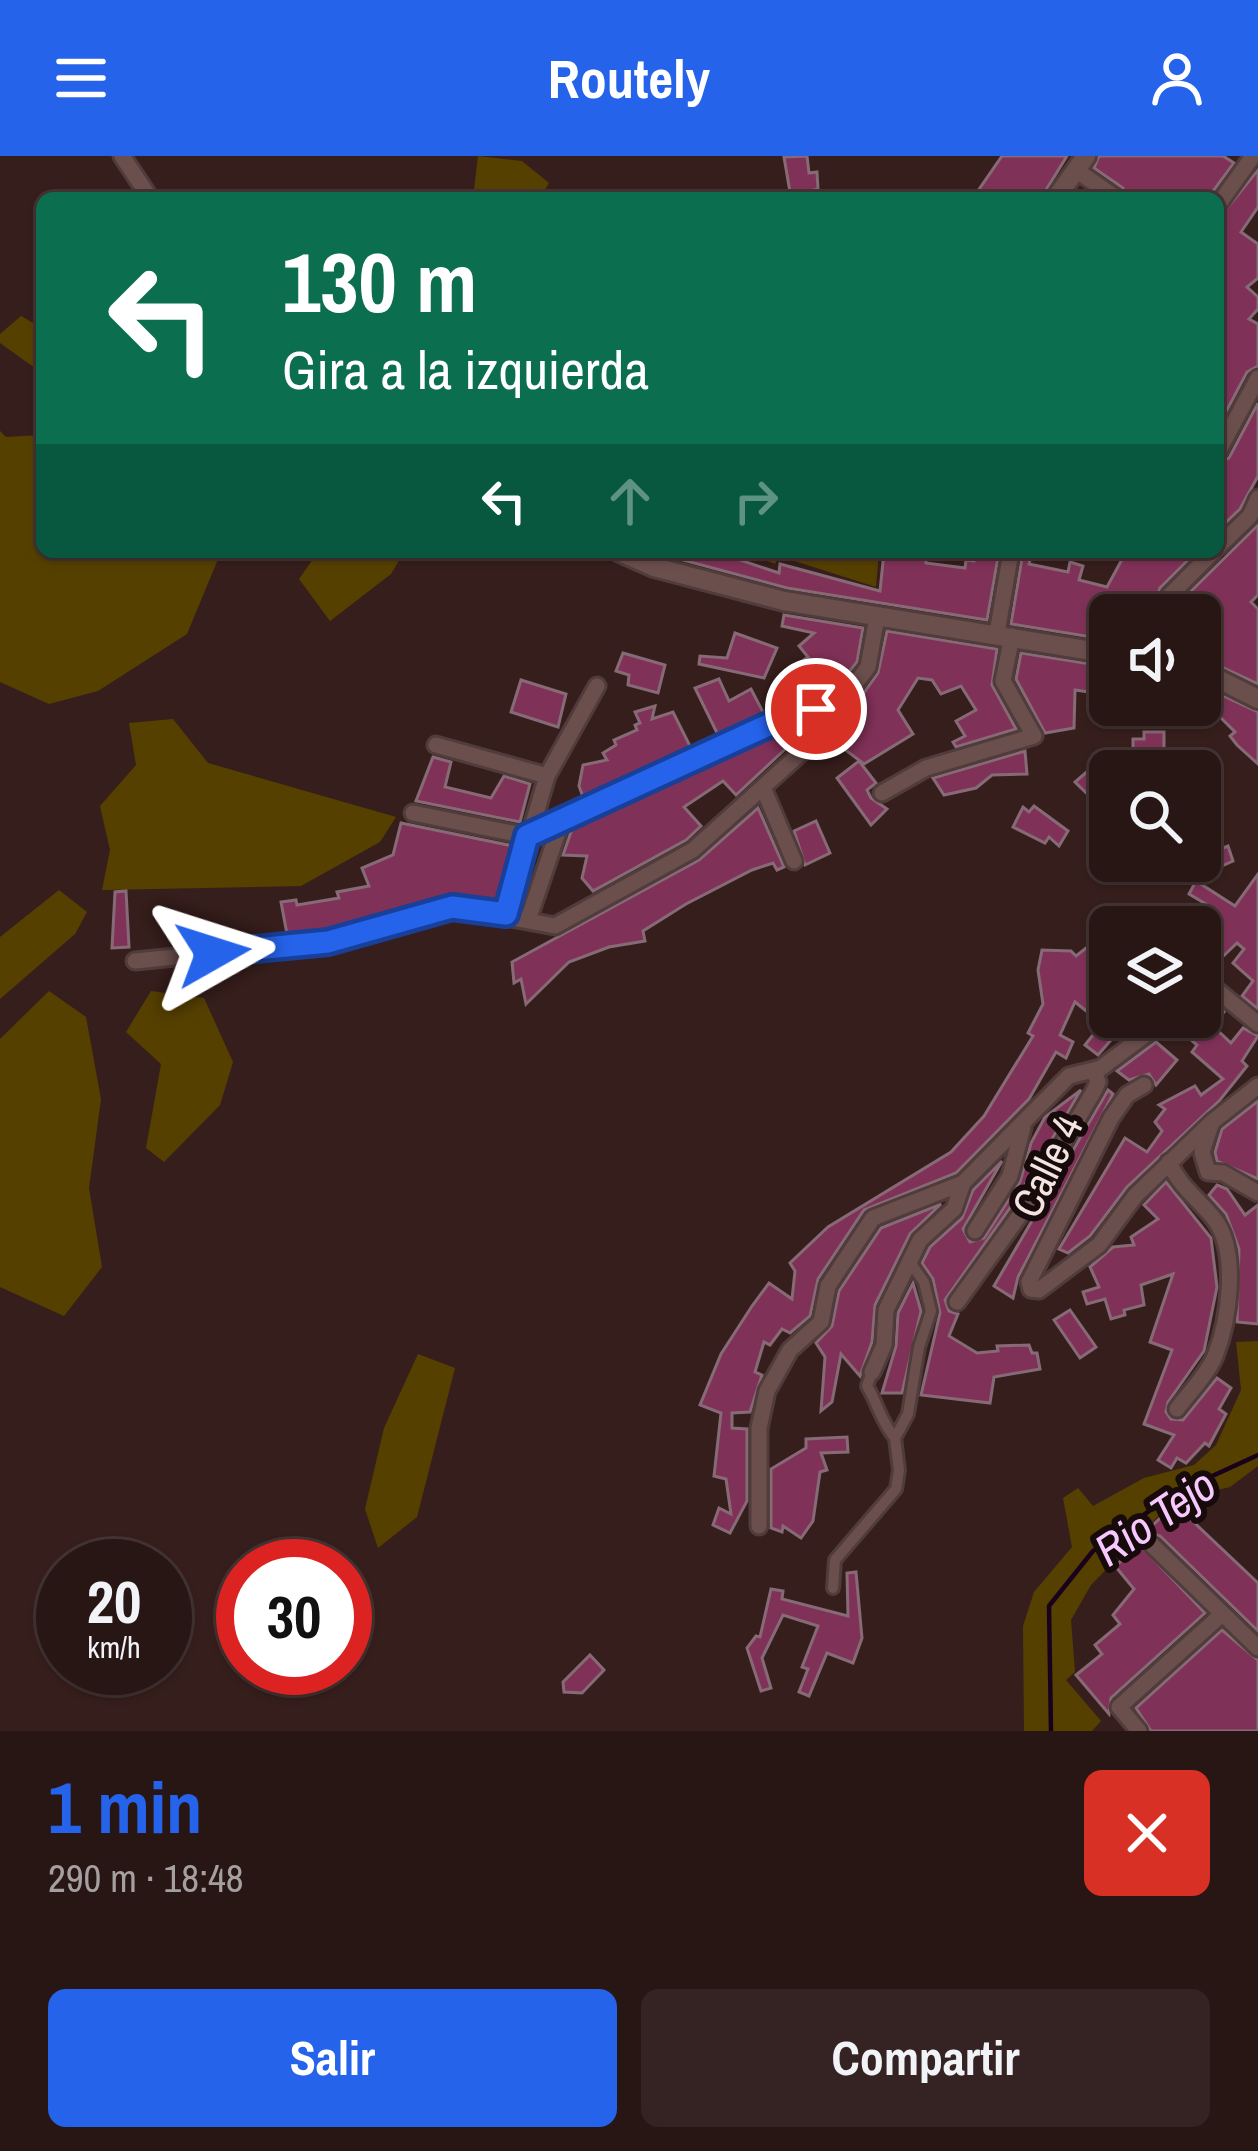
<!DOCTYPE html>
<html lang="es">
<head>
<meta charset="utf-8">
<style>
  :root { --surface:#281615; --page:#342322; --text:#f1f3f6; --muted:#a59fa0; --line:#443534; --accent:#2563eb }
  body { margin:0; font-family:"Archivo Narrow",sans-serif; background:var(--page); color:var(--text); height:100vh; display:flex; flex-direction:column; font-size:45px; white-space:nowrap }
  * { box-sizing:border-box; margin:0 }
  p { font-size:39px; color:var(--muted) }
  .icon { flex:none; width:66px; height:66px; fill:none; stroke:currentColor; stroke-width:2; stroke-linecap:round; stroke-linejoin:round }
  .map { position:relative; height:1575px; overflow:hidden }
  .drawer { display:flex; flex-direction:column; background:var(--surface); flex:1 }
  .drawer>* { flex:none }
  .top-card { position:absolute; left:36px; top:36px; width:1188px; height:366px; border-radius:18px; box-shadow:0 3px 9px #0004,0 0 0 3px var(--line); background:#0b6e4f; color:#fff; overflow:hidden }
  .controls { position:absolute; left:1089px; top:438px; display:grid; gap:24px }
  .controls a { display:grid; place-items:center; width:132px; height:132px; border-radius:18px; background:var(--surface); box-shadow:0 3px 9px #0004,0 0 0 3px var(--line); font-size:60px }
  .speed { position:absolute; left:36px; top:1383px; display:flex; gap:24px; font-size:60px; font-weight:700; text-align:center }
  .speed>* { display:grid; place-content:center; width:156px; height:156px; border-radius:50%; background:var(--surface); box-shadow:0 3px 9px #0004,0 0 0 3px var(--line); line-height:1 }
  .speed small { font-size:30px; font-weight:400 }
  .speed .limit { border:18px solid #d22; background:#fff; color:#111 }
  .pin { position:absolute; display:grid; place-items:center; width:102px; height:102px; color:#fff; margin:-51px; border:6px solid #fff; border-radius:50%; box-shadow:0 3px 12px #0007 }
  .me { position:absolute; width:132px; margin:-66px; rotate:84deg; stroke-linejoin:round; filter:drop-shadow(0 0 9px #0008) }
  .turn { display:flex; align-items:center; gap:42px; height:252px; padding:0 48px; font-size:54px }
  .turn .icon { width:156px; height:156px; stroke-width:2.5 }
  .turn b { display:block; font-size:84px; line-height:102px }
  .lanes { display:flex; align-items:center; height:114px; padding:0 48px; background:#0003; justify-content:center; gap:60px; direction:ltr }
  .lanes .off { opacity:.35 }
  .round { display:grid; place-items:center; flex:none; width:126px; height:126px; border-radius:18px; background:var(--page) }
  .headline { display:flex; align-items:center; justify-content:space-between; height:204px; padding:0 48px }
  h1 { font-size:72px; font-weight:800; line-height:90px; color:var(--accent) }
  .cta { display:flex; gap:24px; margin-top:auto; padding:24px 48px }
  .cta a { flex:1; height:138px; border-radius:18px; background:var(--accent); color:#fff; font-size:48px; font-weight:800; line-height:138px; text-align:center }
  .cta a+a { background:var(--page); color:var(--text) }
  header { display:flex; justify-content:space-between; align-items:center; height:156px; padding:0 48px; background:var(--accent); color:#fff; font-size:54px; font-weight:800 }
  .map>svg:first-child { display:block }
  .green { fill:#564000 }
  .lines { fill:none; stroke-linecap:round; stroke-linejoin:round }
  .stream { stroke:#19011e; stroke-width:4.5 }
  .building { fill:#803158; stroke:#866a75; stroke-width:3 }
  .pedestrian-casing { stroke:#503c3b; stroke-width:16 }
  .minor-casing { stroke:#503c3b; stroke-width:21 }
  .tertiary-casing { stroke:#503c3b; stroke-width:24 }
  .pedestrian { stroke:#6b4f4d; stroke-width:10 }
  .minor { stroke:#6b4f4d; stroke-width:15 }
  .tertiary { stroke:#6b4f4d; stroke-width:18 }
  .route-casing { stroke:#184099; stroke-width:30 }
  .route { stroke:#2563eb; stroke-width:21 }
  .labels { text-anchor:middle; stroke-width:12; stroke-linejoin:round; paint-order:stroke }
  .street-label { font-size:42px; fill:#f4e3e1; stroke:#160b0a }
  .water-label { font-size:45px; font-style:italic; fill:#f6c8fe; stroke:#160b0a }
</style>
</head>
<body>
<header><svg class="icon" aria-label="menu" viewBox="0 0 24 24"><path d="M4 6h16M4 12h16M4 18h16"/></svg>Routely<svg class="icon" aria-label="person" viewBox="0 0 24 24"><circle cx="12" cy="8" r="4"/><path d="M4 21q1-7 8-7t8 7"/></svg></header>
<div class="map">
<svg width="1258" height="1575" viewBox="0 0 1258 1575">
  <rect width="100%" height="100%" fill="#361e1c"/>
  <!-- green -->
  <g class="green">
    <path d="M 478,0 L 522,5 L 549,27 L 540,42 L 473,42 Z"/>
    <path d="M 21,160 L 42,172 L 42,217 L 0,187 L 0,178 Z"/>
    <path d="M 0,275 L 6,281 L 42,279 L 42,396 L 221,396 L 187,478 L 98,535 L 49,548 L 0,526 Z"/>
    <path d="M 318,396 L 404,396 L 391,418 L 330,465 L 299,423 Z"/>
    <path d="M 744,396 L 879,396 L 876,431 L 779,400 L 775,408 Z"/>
    <path d="M 173,563 L 208,607 L 396,661 L 380,686 L 301,730 L 102,734 L 110,694 L 100,650 L 136,609 L 129,567 Z"/>
    <path d="M 59,734 L 87,756 L 75,778 L 0,843 L 0,781 Z"/>
    <path d="M 49,835 L 86,861 L 101,943 L 89,1032 L 102,1111 L 64,1160 L 0,1131 L 0,883 Z"/>
    <path d="M 151,835 L 204,842 L 233,906 L 220,949 L 164,1006 L 146,992 L 161,908 L 126,876 Z"/>
    <path d="M 1258,1185 L 1258,1310 L 1230,1331 L 1174,1344 L 1091,1429 L 1071,1464 L 1075,1516 L 1066,1524 L 1101,1565 L 1092,1575 L 1024,1575 L 1023,1470 L 1034,1436 L 1072,1391 L 1063,1342 L 1078,1332 L 1093,1350 L 1144,1322 L 1194,1309 L 1216,1289 L 1241,1234 L 1236,1186 Z"/>
    <path d="M 418,1198 L 455,1212 L 417,1361 L 378,1392 L 365,1353 L 384,1272 Z"/>
  </g>
  <g class="lines">
    <!-- stream -->
    <path class="stream" d="M 1051,1575 L 1049,1450 L 1093,1395 L 1173,1338 L 1258,1299"/>
  </g>
  <!-- building -->
  <g class="building">
    <path d="M 807,0 L 809,17 L 817,16 L 818,33 L 810,35 L 811,42 L 791,42 L 784,1 Z"/>
    <path d="M 1002,0 L 1067,0 L 1041,42 L 973,42 Z"/>
    <path d="M 1099,0 L 1223,0 L 1234,7 L 1208,42 L 1128,42 L 1123,32 L 1094,12 Z"/>
    <path d="M 1258,14 L 1258,51 L 1241,76 L 1258,88 L 1258,122 L 1247,131 L 1258,141 L 1258,153 L 1249,163 L 1258,168 L 1258,210 L 1247,216 L 1218,271 L 1218,63 Z"/>
    <path d="M 1258,247 L 1258,320 L 1240,353 L 1218,374 L 1218,308 L 1229,302 Z"/>
    <path d="M 1258,369 L 1258,439 L 1251,446 L 1258,453 L 1258,528 L 1200,501 L 1200,459 L 1176,459 L 1180,446 Z"/>
    <path d="M 653,396 L 729,396 L 728,400 L 779,417 L 780,408 L 880,435 L 884,396 L 905,396 L 926,401 L 926,407 L 965,412 L 966,404 L 974,405 L 976,396 L 999,396 L 987,464 L 787,432 Z"/>
    <path d="M 1023,396 L 1032,396 L 1029,408 L 1068,416 L 1070,406 L 1083,410 L 1079,424 L 1107,431 L 1126,396 L 1196,396 L 1160,432 L 1151,459 L 1110,459 L 1110,484 L 1011,468 Z"/>
    <path d="M 784,459 L 863,472 L 857,506 L 844,522 L 795,549 L 781,520 L 808,501 L 799,490 L 814,477 L 782,470 Z"/>
    <path d="M 887,475 L 997,493 L 992,529 L 1016,573 L 956,591 L 953,586 L 965,580 L 956,565 L 976,554 L 961,530 L 941,538 L 932,524 L 918,522 L 898,554 L 913,578 L 864,608 L 831,583 L 878,517 Z"/>
    <path d="M 735,477 L 777,492 L 764,522 L 699,508 L 700,500 L 727,502 Z"/>
    <path d="M 623,497 L 665,509 L 658,537 L 628,529 L 629,519 L 616,515 Z"/>
    <path d="M 1021,497 L 1110,511 L 1110,539 L 1075,534 L 1074,572 L 1045,577 L 1016,523 Z"/>
    <path d="M 719,523 L 729,545 L 751,533 L 764,558 L 718,579 L 695,532 Z"/>
    <path d="M 521,524 L 566,538 L 558,571 L 511,556 Z"/>
    <path d="M 1200,529 L 1258,556 L 1258,608 L 1237,589 L 1230,580 L 1235,576 L 1213,554 L 1210,558 L 1200,553 Z"/>
    <path d="M 655,550 L 652,563 L 673,556 L 691,592 L 583,641 L 579,630 L 583,609 L 607,604 L 603,597 L 616,589 L 614,584 L 637,574 L 635,569 L 640,567 L 635,556 Z"/>
    <path d="M 809,571 L 736,639 L 723,625 L 684,651 L 701,670 L 686,684 L 593,735 L 582,722 L 587,700 L 563,699 L 572,673 L 770,581 Z"/>
    <path d="M 1144,576 L 1164,576 L 1164,595 L 1150,595 L 1150,607 L 1133,607 L 1133,583 L 1144,583 Z"/>
    <path d="M 1025,595 L 1027,618 L 992,619 L 976,632 L 944,639 L 933,622 Z"/>
    <path d="M 1105,600 L 1110,613 L 1110,660 L 1075,626 Z"/>
    <path d="M 433,601 L 451,606 L 445,631 L 491,642 L 504,620 L 530,628 L 520,666 L 416,645 Z"/>
    <path d="M 859,605 L 876,627 L 867,634 L 871,642 L 887,653 L 871,669 L 837,622 Z"/>
    <path d="M 1034,650 L 1068,675 L 1059,690 L 1049,681 L 1045,687 L 1013,671 L 1023,651 L 1029,656 Z"/>
    <path d="M 758,652 L 784,711 L 777,714 L 773,707 L 752,714 L 686,748 L 643,775 L 645,785 L 609,791 L 569,806 L 526,848 L 521,823 L 514,827 L 512,806 L 699,704 Z"/>
    <path d="M 816,665 L 830,697 L 805,709 L 794,675 Z"/>
    <path d="M 401,667 L 513,690 L 497,747 L 450,739 L 325,774 L 287,778 L 281,746 L 296,744 L 297,749 L 339,742 L 337,736 L 369,730 L 362,712 L 393,699 Z"/>
    <path d="M 1228,690 L 1233,705 L 1195,722 L 1190,705 Z"/>
    <path d="M 1258,718 L 1258,853 L 1242,840 L 1253,825 L 1233,807 L 1244,793 L 1237,787 L 1213,810 L 1200,797 L 1200,771 L 1192,771 L 1211,751 L 1189,738 L 1196,725 L 1235,750 Z"/>
    <path d="M 126,735 L 129,791 L 112,792 L 115,736 Z"/>
    <path d="M 1086,792 L 1110,823 L 1110,852 L 1096,849 L 1090,858 L 1075,846 L 1060,879 L 1073,886 L 1066,902 L 1056,896 L 1029,943 L 956,1017 L 864,1054 L 818,1123 L 810,1160 L 790,1177 L 782,1173 L 770,1189 L 764,1186 L 755,1216 L 762,1219 L 750,1256 L 732,1257 L 732,1272 L 747,1273 L 747,1345 L 730,1377 L 713,1369 L 719,1352 L 731,1358 L 726,1323 L 714,1320 L 721,1257 L 700,1249 L 721,1198 L 752,1150 L 769,1127 L 792,1143 L 795,1115 L 790,1107 L 828,1071 L 951,996 L 984,960 L 1033,880 L 1028,877 L 1043,848 L 1038,814 L 1042,794 L 1071,795 L 1076,800 Z"/>
    <path d="M 1215,848 L 1224,856 L 1213,870 L 1231,887 L 1243,872 L 1258,880 L 1242,905 L 1247,910 L 1220,944 L 1127,1031 L 1090,1080 L 1068,1097 L 1059,1093 L 1125,982 L 1147,996 L 1162,975 L 1155,966 L 1165,953 L 1159,949 L 1195,930 L 1201,939 L 1223,923 L 1192,896 L 1197,889 L 1182,876 L 1193,861 Z"/>
    <path d="M 1116,861 L 1147,862 L 1130,875 L 1124,869 L 1098,899 L 1085,889 L 1097,874 L 1103,879 L 1119,864 Z"/>
    <path d="M 1156,886 L 1177,904 L 1156,929 L 1149,918 L 1129,924 L 1117,915 Z"/>
    <path d="M 1081,934 L 1017,1042 L 945,1144 L 949,1155 L 958,1158 L 949,1180 L 977,1197 L 998,1195 L 997,1190 L 1029,1189 L 1032,1197 L 1037,1197 L 1040,1213 L 994,1221 L 990,1247 L 921,1239 L 940,1157 L 933,1123 L 922,1107 L 930,1091 L 962,1062 L 973,1034 L 1002,1005 L 963,1073 L 970,1086 L 984,1082 L 1020,1026 L 1031,987 L 1045,961 Z"/>
    <path d="M 1108,934 L 1113,938 L 1018,1121 L 1013,1142 L 994,1130 Z"/>
    <path d="M 1258,945 L 1258,1023 L 1217,1005 L 1215,996 L 1222,973 Z"/>
    <path d="M 1166,1026 L 1211,1082 L 1217,1131 L 1204,1195 L 1168,1246 L 1166,1256 L 1171,1263 L 1183,1264 L 1217,1222 L 1231,1232 L 1219,1253 L 1226,1258 L 1209,1290 L 1205,1287 L 1186,1307 L 1177,1302 L 1171,1312 L 1158,1304 L 1174,1279 L 1144,1268 L 1172,1194 L 1150,1186 L 1173,1118 L 1141,1129 L 1144,1149 L 1124,1154 L 1125,1159 L 1111,1163 L 1105,1143 L 1087,1148 L 1083,1136 L 1099,1131 L 1090,1111 L 1113,1091 L 1134,1089 L 1131,1081 L 1158,1063 L 1144,1049 Z"/>
    <path d="M 1217,1029 L 1227,1033 L 1245,1059 L 1258,1049 L 1258,1168 L 1237,1166 L 1239,1093 L 1226,1058 L 1209,1039 Z"/>
    <path d="M 941,1048 L 910,1078 L 875,1149 L 872,1186 L 860,1220 L 841,1198 L 832,1246 L 821,1255 L 825,1201 L 816,1187 L 832,1170 L 839,1135 L 881,1072 Z"/>
    <path d="M 913,1127 L 921,1155 L 902,1237 L 882,1237 L 896,1190 L 898,1157 Z"/>
    <path d="M 1070,1154 L 1096,1191 L 1080,1202 L 1054,1164 Z"/>
    <path d="M 847,1281 L 848,1296 L 821,1297 L 827,1314 L 820,1316 L 813,1365 L 801,1382 L 783,1370 L 782,1376 L 771,1372 L 771,1313 L 806,1292 L 806,1283 Z"/>
    <path d="M 1184,1357 L 1258,1427 L 1258,1475 L 1160,1380 L 1146,1376 L 1161,1361 L 1170,1370 Z"/>
    <path d="M 1140,1389 L 1205,1457 L 1111,1542 L 1109,1558 L 1076,1519 L 1102,1498 L 1095,1489 L 1120,1468 L 1113,1459 L 1134,1433 L 1115,1410 Z"/>
    <path d="M 856,1416 L 862,1482 L 853,1507 L 827,1497 L 809,1540 L 799,1536 L 808,1513 L 802,1511 L 818,1470 L 783,1459 L 762,1502 L 771,1532 L 761,1535 L 747,1492 L 756,1480 L 760,1481 L 771,1433 L 783,1435 L 782,1443 L 848,1460 L 847,1417 Z"/>
    <path d="M 1222,1474 L 1258,1504 L 1258,1575 L 1151,1575 L 1136,1552 Z"/>
    <path d="M 590,1499 L 604,1514 L 582,1537 L 564,1536 L 563,1526 Z"/>
  </g>
  <g class="lines">
    <defs>
      <g id="pedestrian">
        <path d="M 872,1216 L 867,1230 C 878,1248 881,1266 895,1282"/>
        <path d="M 833,1432 L 835,1404 L 896,1333 L 899,1314 L 895,1282 L 908,1258 L 919,1191 L 931,1155 L 924,1126 L 910,1106"/>
      </g>
      <g id="minor">
        <path d="M 122,0 L 150,42"/>
        <path d="M 1076,14 L 1116,42"/>
        <path d="M 1218,49 L 1253,0"/>
        <path d="M 1218,296 L 1258,222"/>
        <path d="M 1218,391 L 1250,360 L 1258,342"/>
        <path d="M 1163,459 L 1169,440 L 1213,396"/>
        <path d="M 997,477 L 1011,396"/>
        <path d="M 436,589 L 547,620"/>
        <path d="M 764,634 L 794,705"/>
        <path d="M 882,637 L 926,612 L 1034,580 L 1003,525 L 1012,480"/>
        <path d="M 413,657 L 527,680 L 766,570 L 838,550 L 868,511 L 877,461"/>
        <path d="M 506,759 L 547,620 L 597,530"/>
        <path d="M 528,764 L 562,664"/>
        <path d="M 135,805 L 327,786 L 453,751 L 555,770 L 693,694 L 814,585 L 838,550"/>
        <path d="M 1200,846 L 1214,832 L 1258,868"/>
        <path d="M 1211,969 L 1202,996 L 1208,1016 L 1223,1017 L 1258,1037"/>
        <path d="M 1169,1006 C 1180,1032 1199,1043 1215,1064 C 1239,1097 1229,1165 1215,1200 C 1207,1219 1189,1237 1177,1253"/>
        <path d="M 975,1075 L 1010,1020 L 1023,971"/>
        <path d="M 1031,1133 L 1039,1134 L 1099,1089 L 1135,1040 L 1212,966 L 1258,930"/>
        <path d="M 1031,1133 L 1029,1126 L 1111,962 L 1127,939 L 1144,929"/>
        <path d="M 957,1146 L 1027,1049 L 1094,935 L 1098,926 L 1094,915"/>
        <path d="M 872,1216 L 884,1189 L 886,1154 L 920,1084 L 954,1053 L 963,1027"/>
        <path d="M 759,1370 L 759,1272 L 767,1235 L 790,1194 L 821,1166 L 828,1130 L 873,1062 L 963,1027 L 1069,920 L 1101,912 L 1169,861"/>
        <path d="M 1152,1389 L 1258,1492"/>
        <path d="M 1139,1575 L 1119,1551 L 1220,1460"/>
      </g>
      <g id="tertiary">
        <path d="M 1056,42 L 1086,0"/>
        <path d="M 620,396 L 654,411 L 784,445 L 1110,498"/>
        <path d="M 1200,514 L 1258,543"/>
      </g>
    </defs>
    <!-- pedestrian casing -->
    <use href="#pedestrian" class="pedestrian-casing"/>
    <!-- minor casing -->
    <use href="#minor" class="minor-casing"/>
    <!-- tertiary casing -->
    <use href="#tertiary" class="tertiary-casing"/>
    <!-- pedestrian -->
    <use href="#pedestrian" class="pedestrian"/>
    <!-- minor -->
    <use href="#minor" class="minor"/>
    <!-- tertiary -->
    <use href="#tertiary" class="tertiary"/>
  </g>
  <g class="lines">
    <defs>
      <path id="route" d="M 213,797 L 328,786 L 452,751 L 506,758 L 527,680 L 766,570 L 816,553"/>
    </defs>
    <!-- route casing -->
    <use href="#route" class="route-casing"/>
    <!-- route -->
    <use href="#route" class="route"/>
  </g>
  <g class="labels">
    <!-- street labels -->
    <g class="street-label">
      <text transform="translate(1047 1010) rotate(-64)" y="15">Calle 4</text>
    </g>
    <!-- water labels -->
    <g class="water-label">
      <text transform="translate(1155 1361) rotate(-34)" y="16">Rio Tejo</text>
    </g>
  </g>
</svg>
<div class="controls">
<a><svg class="icon" aria-label="sound" viewBox="0 0 24 24"><path d="M4 9h4l5-4v14l-5-4H4zM17 9q2 3 0 6"/></svg></a>
<a><svg class="icon" aria-label="search" viewBox="0 0 24 24"><circle cx="10" cy="10" r="6"/><path d="M15 15l6 6"/></svg></a>
<a><svg class="icon" aria-label="layers" viewBox="0 0 24 24"><path d="M12 4l9 5-9 5-9-5zM3 14l9 5 9-5"/></svg></a>
</div>
<div class="speed"><div>20<small>km/h</small></div><div class="limit">30</div></div>
<div class="pin" style="left:816px;top:553px;background:#d93025"><svg class="icon" aria-label="arrive" viewBox="0 0 24 24"><path d="M6 21V4h12l-3 4 3 4H6"/></svg></div>
<svg class="me" style="left:213px;top:797px" viewBox="-20 -20 40 40"><path d="M0-17L14 15 0 8-14 15z" fill="#2563eb" stroke="#fff" stroke-width="4"/></svg>
<div class="top-card">
<div class="turn"><svg class="icon" aria-label="left" viewBox="0 0 24 24"><path d="M17 20v-9H6M10 6l-5 5 5 5"/></svg><div><b>130 m</b>Gira a la izquierda</div></div>
<div class="lanes"><svg class="icon" aria-label="left" viewBox="0 0 24 24"><path d="M17 20v-9H6M10 6l-5 5 5 5"/></svg><svg class="icon off" aria-label="ahead" viewBox="0 0 24 24"><path d="M12 20V5M6 11l6-6 6 6"/></svg><svg class="icon off" aria-label="right" viewBox="0 0 24 24"><path d="M7 20v-9h11M14 6l5 5-5 5"/></svg></div>
</div>
</div>
<section class="drawer">
<div class="headline"><div><h1>1 min</h1><p>290 m · 18:48</p></div><a class="round" style="background:#d93025;color:#fff"><svg class="icon" aria-label="close" viewBox="0 0 24 24"><path d="M6 6l12 12M18 6L6 18"/></svg></a></div>
<div class="cta"><a>Salir</a><a>Compartir</a></div>
</section>
</body>
</html>
